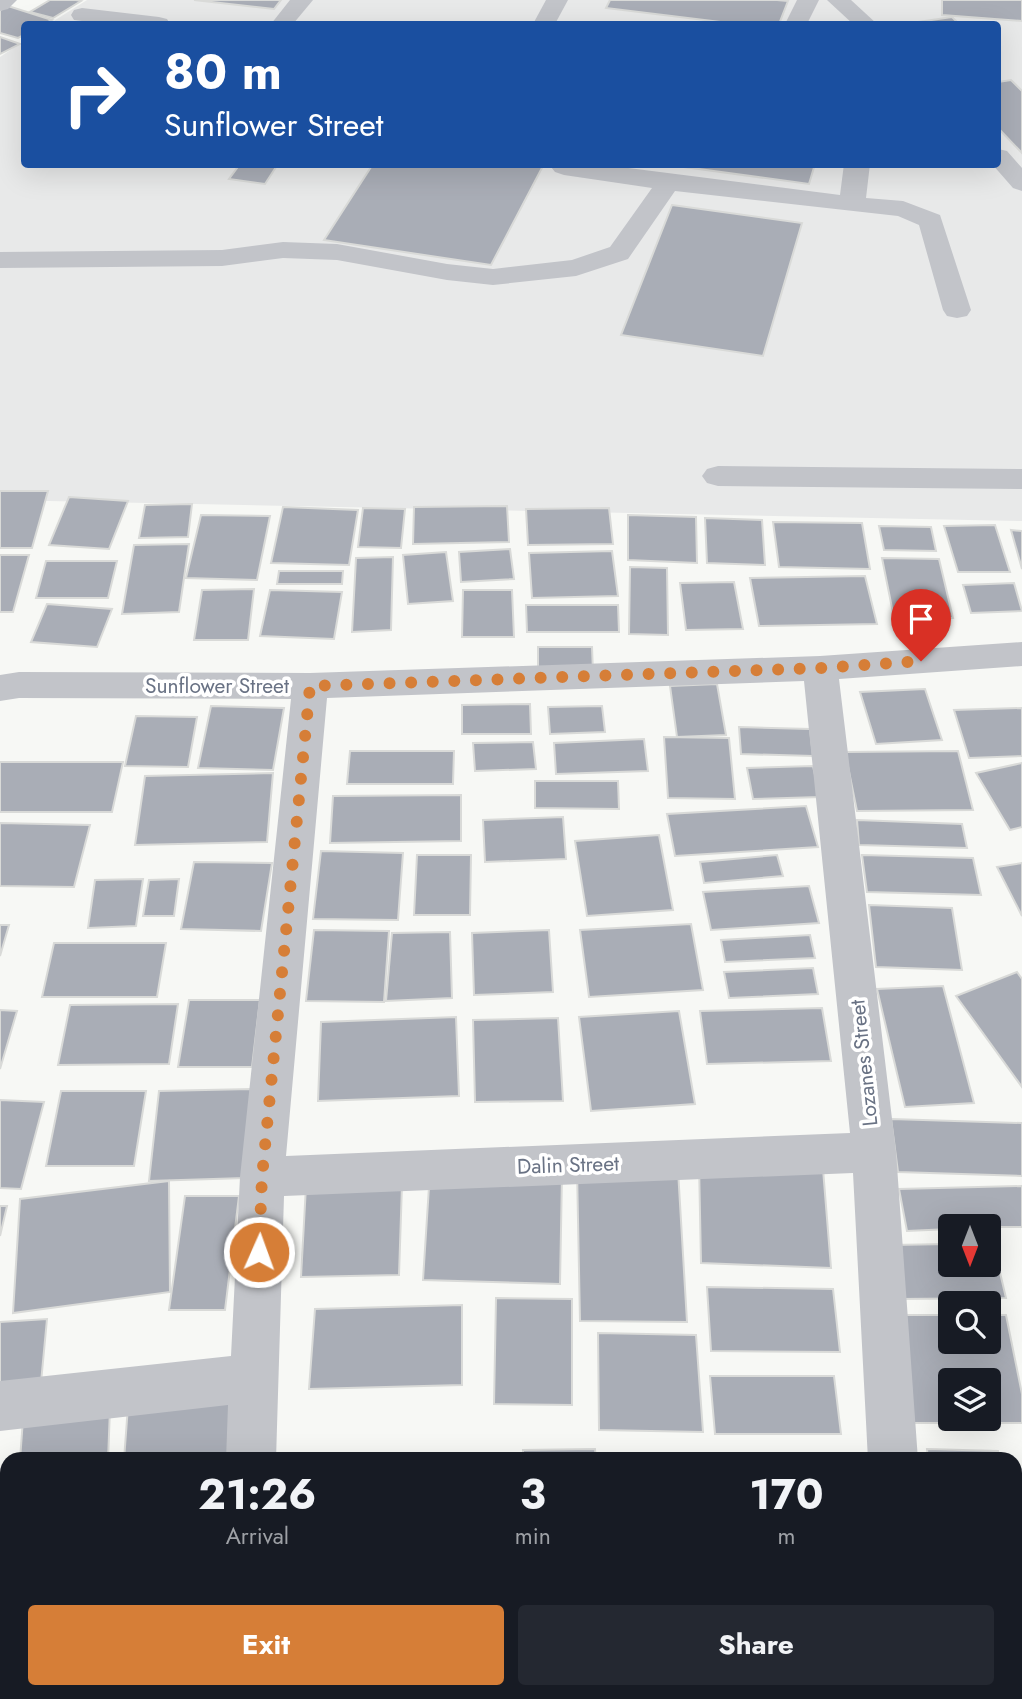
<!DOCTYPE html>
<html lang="en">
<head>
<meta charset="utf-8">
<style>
  :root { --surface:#171b24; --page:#242831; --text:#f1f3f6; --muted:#9ea1a6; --accent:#d67e37 }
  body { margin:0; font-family:Jost,sans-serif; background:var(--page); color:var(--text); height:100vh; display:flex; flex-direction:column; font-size:26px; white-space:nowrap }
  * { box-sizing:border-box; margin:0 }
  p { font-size:23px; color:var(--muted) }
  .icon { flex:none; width:38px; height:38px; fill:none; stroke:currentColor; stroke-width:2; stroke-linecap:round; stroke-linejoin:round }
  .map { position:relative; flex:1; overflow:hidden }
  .panel { position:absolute; left:0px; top:1452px; width:1022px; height:247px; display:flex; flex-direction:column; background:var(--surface); border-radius:21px 21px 0 0; box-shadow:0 7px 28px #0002 }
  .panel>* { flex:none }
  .guide { position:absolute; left:21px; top:21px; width:980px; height:147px; border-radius:7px; box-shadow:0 7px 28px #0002; background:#1a4fa0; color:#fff; overflow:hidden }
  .needle { width:46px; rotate:180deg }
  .tools { position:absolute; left:938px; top:1214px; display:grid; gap:14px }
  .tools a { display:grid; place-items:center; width:63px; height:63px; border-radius:7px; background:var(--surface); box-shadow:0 7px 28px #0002; font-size:35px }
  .pin { position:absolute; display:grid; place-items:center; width:60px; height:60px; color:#fff; margin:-72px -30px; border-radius:50% 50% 50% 0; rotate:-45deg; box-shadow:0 0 7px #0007 }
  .pin .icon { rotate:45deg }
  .me { position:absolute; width:77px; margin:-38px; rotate:2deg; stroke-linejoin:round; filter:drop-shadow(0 0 5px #0008) }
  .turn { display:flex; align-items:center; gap:24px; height:147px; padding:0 28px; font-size:32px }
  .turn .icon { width:91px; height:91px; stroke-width:2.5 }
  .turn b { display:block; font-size:49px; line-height:60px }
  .eta { display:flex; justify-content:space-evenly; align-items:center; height:119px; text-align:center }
  .eta b { font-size:42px; font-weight:700; line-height:49px }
  .action { display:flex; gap:14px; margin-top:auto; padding:14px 28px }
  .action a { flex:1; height:80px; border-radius:7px; background:var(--accent); color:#fff; font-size:28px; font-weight:700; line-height:80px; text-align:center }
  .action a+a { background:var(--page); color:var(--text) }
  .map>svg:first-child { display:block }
  .built { fill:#e8e9e9 }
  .building { fill:#a9adb6; stroke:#d9dad8; stroke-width:2; fill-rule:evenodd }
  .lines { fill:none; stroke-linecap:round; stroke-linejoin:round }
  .minor { fill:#c2c4c9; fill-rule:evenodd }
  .route { stroke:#d67e37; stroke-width:12; stroke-dasharray:0 21.6 }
  .labels { text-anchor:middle; stroke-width:7; stroke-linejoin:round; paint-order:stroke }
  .street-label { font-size:21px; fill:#697284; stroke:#fff }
</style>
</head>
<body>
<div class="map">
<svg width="1022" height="1699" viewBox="0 0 1022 1699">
  <rect width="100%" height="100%" fill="#f7f8f5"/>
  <!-- built -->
  <path class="built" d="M 87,0 L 1022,0 L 1022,521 L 0,500 L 0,57 L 24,41 L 24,164 L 998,164 L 998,24 L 49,24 Z"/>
  <!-- building -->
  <g class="building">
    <path d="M 50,0 L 76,0 L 81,1 L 53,18 L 30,12 Z"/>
    <path d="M 194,0 L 281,0 L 274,9 Z"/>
    <path d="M 610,0 L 777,0 L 788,1 L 779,24 L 737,24 L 606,8 Z"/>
    <path d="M 942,0 L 1022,0 L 1022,21 L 942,15 Z"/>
    <path d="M 8,6 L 52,20 L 44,24 L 24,24 L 24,35 L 18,38 L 0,33 L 0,10 Z"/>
    <path d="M 952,17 L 959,24 L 904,24 Z"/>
    <path d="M 0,37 L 20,44 L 0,54 Z"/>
    <path d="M 1011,80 L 1022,91 L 1022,153 L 998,128 L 998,82 Z"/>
    <path d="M 240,164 L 278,164 L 265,184 L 229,179 Z"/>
    <path d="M 373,164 L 544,164 L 491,265 L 324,240 Z"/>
    <path d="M 662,164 L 815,164 L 809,184 Z"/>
    <path d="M 672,205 L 802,223 L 763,356 L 621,335 Z"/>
    <path d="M 0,491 L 48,491 L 32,548 L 0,548 Z"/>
    <path d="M 69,497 L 128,501 L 109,549 L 49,545 Z"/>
    <path d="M 192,504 L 188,537 L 139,538 L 145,505 Z"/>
    <path d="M 507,506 L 509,542 L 413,544 L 414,507 Z"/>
    <path d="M 283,507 L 358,510 L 349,565 L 271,563 Z"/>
    <path d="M 363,508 L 405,509 L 401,548 L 358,547 Z"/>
    <path d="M 609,508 L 613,544 L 528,545 L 526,509 Z"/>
    <path d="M 201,515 L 270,516 L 257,580 L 186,578 Z"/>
    <path d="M 628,515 L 696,517 L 697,563 L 628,560 Z"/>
    <path d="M 705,518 L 762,520 L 765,565 L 707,563 Z"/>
    <path d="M 773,522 L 862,523 L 870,569 L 779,567 Z"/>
    <path d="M 995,525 L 1010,572 L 958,572 L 944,526 Z"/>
    <path d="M 879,526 L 931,527 L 936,551 L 884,550 Z"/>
    <path d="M 1011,530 L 1022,531 L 1022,569 Z"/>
    <path d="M 189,544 L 179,612 L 122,614 L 134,545 Z"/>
    <path d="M 510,549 L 514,579 L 461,582 L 459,552 Z"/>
    <path d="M 612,551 L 618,596 L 532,598 L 529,553 Z"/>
    <path d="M 446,552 L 453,601 L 408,604 L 403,555 Z"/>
    <path d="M 0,555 L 29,555 L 13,612 L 0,612 Z"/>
    <path d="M 393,557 L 391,630 L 352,632 L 356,558 Z"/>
    <path d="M 882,558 L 939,559 L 953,618 L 894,618 Z"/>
    <path d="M 46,561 L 117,561 L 108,598 L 36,598 Z"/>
    <path d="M 630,567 L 667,568 L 668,635 L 629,634 Z"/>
    <path d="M 279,571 L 343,571 L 342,584 L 277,584 Z"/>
    <path d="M 865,576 L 877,624 L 759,626 L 750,578 Z"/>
    <path d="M 734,582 L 743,629 L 686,630 L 680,583 Z"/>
    <path d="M 1014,583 L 1022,611 L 971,613 L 963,585 Z"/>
    <path d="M 254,589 L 248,640 L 194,640 L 202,590 Z"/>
    <path d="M 270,590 L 342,592 L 334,639 L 260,636 Z"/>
    <path d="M 463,590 L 512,590 L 514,637 L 462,637 Z"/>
    <path d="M 47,604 L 112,609 L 97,647 L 31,642 Z"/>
    <path d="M 526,605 L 618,605 L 619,632 L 527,632 Z"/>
    <path d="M 538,647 L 592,647 L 593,672 L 538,672 Z"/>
    <path d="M 717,684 L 726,735 L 677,737 L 670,686 Z"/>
    <path d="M 925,689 L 942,740 L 876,744 L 860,692 Z"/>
    <path d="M 530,704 L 531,734 L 462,734 L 462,705 Z"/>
    <path d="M 211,706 L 284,708 L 273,770 L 198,768 Z"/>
    <path d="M 602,706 L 605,732 L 550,734 L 548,707 Z"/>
    <path d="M 1022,708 L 1022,756 L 969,758 L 954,710 Z"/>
    <path d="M 136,716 L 197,717 L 188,767 L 125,766 Z"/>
    <path d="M 739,727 L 810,729 L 813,756 L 741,754 Z"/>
    <path d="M 664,737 L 729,738 L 735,799 L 668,798 Z"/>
    <path d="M 644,739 L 648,771 L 556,774 L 554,743 Z"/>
    <path d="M 533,742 L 536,769 L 475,771 L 473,743 Z"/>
    <path d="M 350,751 L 454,751 L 453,784 L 347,784 Z"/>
    <path d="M 958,751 L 973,810 L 857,811 L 845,752 Z"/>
    <path d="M 0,762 L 123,762 L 112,812 L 0,812 Z"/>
    <path d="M 1022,763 L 1022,827 L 1010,830 L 976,773 Z"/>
    <path d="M 813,766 L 820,797 L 753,799 L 747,768 Z"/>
    <path d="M 273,773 L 267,842 L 135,845 L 145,776 Z"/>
    <path d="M 535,781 L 618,781 L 619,809 L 535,808 Z"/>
    <path d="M 461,795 L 461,841 L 330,843 L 333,796 Z"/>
    <path d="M 806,806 L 818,847 L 675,856 L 667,814 Z"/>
    <path d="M 563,817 L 566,859 L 485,862 L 483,820 Z"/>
    <path d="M 857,820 L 962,824 L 967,848 L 859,845 Z"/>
    <path d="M 0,823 L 90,825 L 74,887 L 0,886 Z"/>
    <path d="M 659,835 L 673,910 L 587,916 L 575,841 Z"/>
    <path d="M 321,851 L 403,853 L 398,920 L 313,919 Z"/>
    <path d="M 417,855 L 471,855 L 470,915 L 414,915 Z"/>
    <path d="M 777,855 L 783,876 L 704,883 L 700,862 Z"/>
    <path d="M 862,855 L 973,858 L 981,895 L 867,892 Z"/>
    <path d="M 194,862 L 272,863 L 261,931 L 181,929 Z"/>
    <path d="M 1022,863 L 1022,916 L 997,867 Z"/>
    <path d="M 143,879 L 136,926 L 88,928 L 95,880 Z"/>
    <path d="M 179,879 L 174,916 L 143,916 L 149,880 Z"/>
    <path d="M 809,886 L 819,923 L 711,930 L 703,892 Z"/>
    <path d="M 869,905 L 952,908 L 962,970 L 876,967 Z"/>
    <path d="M 691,924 L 703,990 L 589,997 L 580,930 Z"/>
    <path d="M 0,925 L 9,925 L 0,956 Z"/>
    <path d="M 314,930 L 389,931 L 384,1002 L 306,1001 Z"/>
    <path d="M 549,930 L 553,992 L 474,995 L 472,933 Z"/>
    <path d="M 450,932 L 452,998 L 386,1001 L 392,933 Z"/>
    <path d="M 810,935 L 815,958 L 725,962 L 721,940 Z"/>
    <path d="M 54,943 L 166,943 L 157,997 L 42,997 Z"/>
    <path d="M 813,968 L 818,994 L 729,998 L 724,972 Z"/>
    <path d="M 1017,972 L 1022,979 L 1022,1087 L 956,996 Z"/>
    <path d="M 943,986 L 974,1103 L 905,1107 L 877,989 Z"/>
    <path d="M 189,1000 L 260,1000 L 252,1067 L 178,1067 Z"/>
    <path d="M 178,1004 L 169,1064 L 58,1065 L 70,1005 Z"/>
    <path d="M 822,1008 L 831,1061 L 707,1064 L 700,1011 Z"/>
    <path d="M 0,1010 L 17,1011 L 0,1069 Z"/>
    <path d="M 679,1011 L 695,1104 L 591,1111 L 579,1017 Z"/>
    <path d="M 456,1017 L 459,1096 L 318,1101 L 321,1022 Z"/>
    <path d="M 558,1018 L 563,1101 L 475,1102 L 473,1020 Z"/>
    <path d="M 251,1089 L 245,1178 L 149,1181 L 159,1091 Z"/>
    <path d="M 61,1091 L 146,1091 L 134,1166 L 46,1166 Z"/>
    <path d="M 0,1100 L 44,1102 L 21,1189 L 0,1188 Z"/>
    <path d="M 891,1119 L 1022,1123 L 1022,1176 L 898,1172 Z"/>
    <path d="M 699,1163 L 823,1169 L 831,1268 L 701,1263 Z"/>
    <path d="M 577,1169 L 678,1170 L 687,1322 L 580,1321 Z"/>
    <path d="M 430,1171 L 562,1175 L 560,1284 L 423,1280 Z"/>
    <path d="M 169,1181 L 170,1292 L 13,1313 L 20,1199 Z"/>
    <path d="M 402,1185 L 399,1275 L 301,1277 L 306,1186 Z"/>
    <path d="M 1022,1186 L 1022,1227 L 950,1227 L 950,1229 L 907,1231 L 899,1189 Z"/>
    <path d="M 185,1196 L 239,1196 L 225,1310 L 169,1310 Z"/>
    <path d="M 0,1206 L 7,1206 L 0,1236 Z"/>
    <path d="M 989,1243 L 993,1243 L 1006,1298 L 900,1299 L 891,1245 L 950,1244 L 950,1265 L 989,1265 Z"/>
    <path d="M 707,1287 L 833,1289 L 840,1352 L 711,1351 Z"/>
    <path d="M 496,1298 L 572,1299 L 572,1405 L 494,1404 Z"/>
    <path d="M 462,1305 L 462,1385 L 309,1389 L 315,1309 Z"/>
    <path d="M 896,1315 L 950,1315 L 950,1342 L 989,1342 L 989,1315 L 1006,1315 L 1022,1394 L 1022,1423 L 913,1423 ZM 950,1381 L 989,1381 L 989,1419 L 950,1419 Z"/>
    <path d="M 47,1319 L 40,1393 L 0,1396 L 0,1322 Z"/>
    <path d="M 598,1333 L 696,1335 L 703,1432 L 599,1430 Z"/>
    <path d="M 710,1376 L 834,1376 L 841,1434 L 715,1434 Z"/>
    <path d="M 247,1395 L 246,1460 L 124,1460 L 128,1406 Z"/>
    <path d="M 110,1409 L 108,1460 L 20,1460 L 23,1419 Z"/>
    <path d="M 595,1449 L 596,1460 L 523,1460 L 523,1450 Z"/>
    <path d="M 927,1449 L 998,1451 L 1000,1460 L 928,1460 Z"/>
    <path d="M 7,1568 L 7,1692 L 100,1692 L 100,1699 L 0,1699 L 0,1569 Z"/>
    <path d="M 1015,1590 L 1022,1590 L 1022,1698 L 974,1696 L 973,1692 L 1015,1692 Z"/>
    <path d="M 113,1692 L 215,1692 L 169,1699 L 112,1699 Z"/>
    <rect x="303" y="1692" width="90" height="7"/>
    <path d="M 404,1692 L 522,1692 L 405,1699 Z"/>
    <path d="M 588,1692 L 641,1692 L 642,1699 L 589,1699 Z"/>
    <path d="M 655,1692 L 866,1692 L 867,1699 L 655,1699 Z"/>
  </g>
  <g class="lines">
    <!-- minor -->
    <g class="minor">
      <path d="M 0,0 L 17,0 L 8,9 L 0,11 Z"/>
      <path d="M 290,0 L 313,0 L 293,24 L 271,24 Z"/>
      <path d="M 546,0 L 568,0 L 555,24 L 533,24 Z"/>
      <path d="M 797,0 L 819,0 L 807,24 L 785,24 Z"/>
      <path d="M 827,0 L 851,0 L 877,24 L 853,24 Z"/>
      <path d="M 82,8 L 159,17 L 167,19 L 170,24 L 106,24 L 74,20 L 71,15 L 74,10 Z"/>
      <path d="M 998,149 L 1007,151 L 1022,168 L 1022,191 L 1013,188 L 992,164 L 998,164 Z"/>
      <path d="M 553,164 L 597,164 L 840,195 L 844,164 L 870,164 L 866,198 L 903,201 L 940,215 L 971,310 L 967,316 L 957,318 L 947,316 L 943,310 L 919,225 L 898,216 L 675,191 L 628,259 L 576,276 L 493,285 L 447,280 L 337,260 L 283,258 L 222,266 L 0,268 L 0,252 L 222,250 L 283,242 L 337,244 L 447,264 L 493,269 L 572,260 L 610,247 L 652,188 L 564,175 L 555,172 L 551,167 Z"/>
      <path d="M 718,466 L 1022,469 L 1022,489 L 718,486 L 707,483 L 702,476 L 707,469 Z"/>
      <path d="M 1022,642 L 1022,666 L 839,679 L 896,1152 L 918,1460 L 868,1460 L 853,1173 L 284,1196 L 276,1460 L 226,1460 L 228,1405 L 0,1431 L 0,1381 L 231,1356 L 240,1177 L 291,699 L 19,698 L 0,701 L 0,675 L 19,672 L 310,673 L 820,656 ZM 804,681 L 850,1133 L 286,1156 L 327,698 Z"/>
      <path d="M 228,1692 L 282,1692 L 283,1699 L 227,1699 Z"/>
      <path d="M 881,1692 L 936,1692 L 937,1699 L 881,1699 Z"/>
    </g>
  </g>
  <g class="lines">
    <!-- route -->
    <path class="route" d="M 259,1252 L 262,1177 L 310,686 L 820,668 L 921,661"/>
  </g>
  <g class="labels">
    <!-- street labels -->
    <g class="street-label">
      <text x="217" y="693">Sunflower Street</text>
      <text transform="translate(864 1063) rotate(-96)" y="7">Lozanes Street</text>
      <text transform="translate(568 1165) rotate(-2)" y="7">Dalin Street</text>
    </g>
  </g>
</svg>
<div class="tools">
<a><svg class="needle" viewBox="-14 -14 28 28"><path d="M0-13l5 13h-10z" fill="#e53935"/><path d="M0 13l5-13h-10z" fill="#9ea1a6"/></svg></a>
<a><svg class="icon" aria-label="search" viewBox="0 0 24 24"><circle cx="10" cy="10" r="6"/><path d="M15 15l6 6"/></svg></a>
<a><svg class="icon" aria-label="layers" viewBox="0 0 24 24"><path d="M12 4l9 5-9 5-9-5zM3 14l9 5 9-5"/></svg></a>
</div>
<div class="pin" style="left:921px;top:661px;background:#d93025"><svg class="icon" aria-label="arrive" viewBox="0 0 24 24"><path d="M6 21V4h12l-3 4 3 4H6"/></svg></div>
<svg class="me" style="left:259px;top:1252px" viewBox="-20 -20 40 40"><circle r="17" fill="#d67e37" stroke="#fff" stroke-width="3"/><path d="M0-11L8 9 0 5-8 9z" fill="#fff"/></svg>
<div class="guide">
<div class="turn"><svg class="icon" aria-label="right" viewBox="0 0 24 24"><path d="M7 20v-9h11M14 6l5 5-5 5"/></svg><div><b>80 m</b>Sunflower Street</div></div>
</div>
<section class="panel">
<div class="eta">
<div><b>21:26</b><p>Arrival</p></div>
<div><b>3</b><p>min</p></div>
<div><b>170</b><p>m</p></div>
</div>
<div class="action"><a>Exit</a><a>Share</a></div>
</section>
</div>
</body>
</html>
